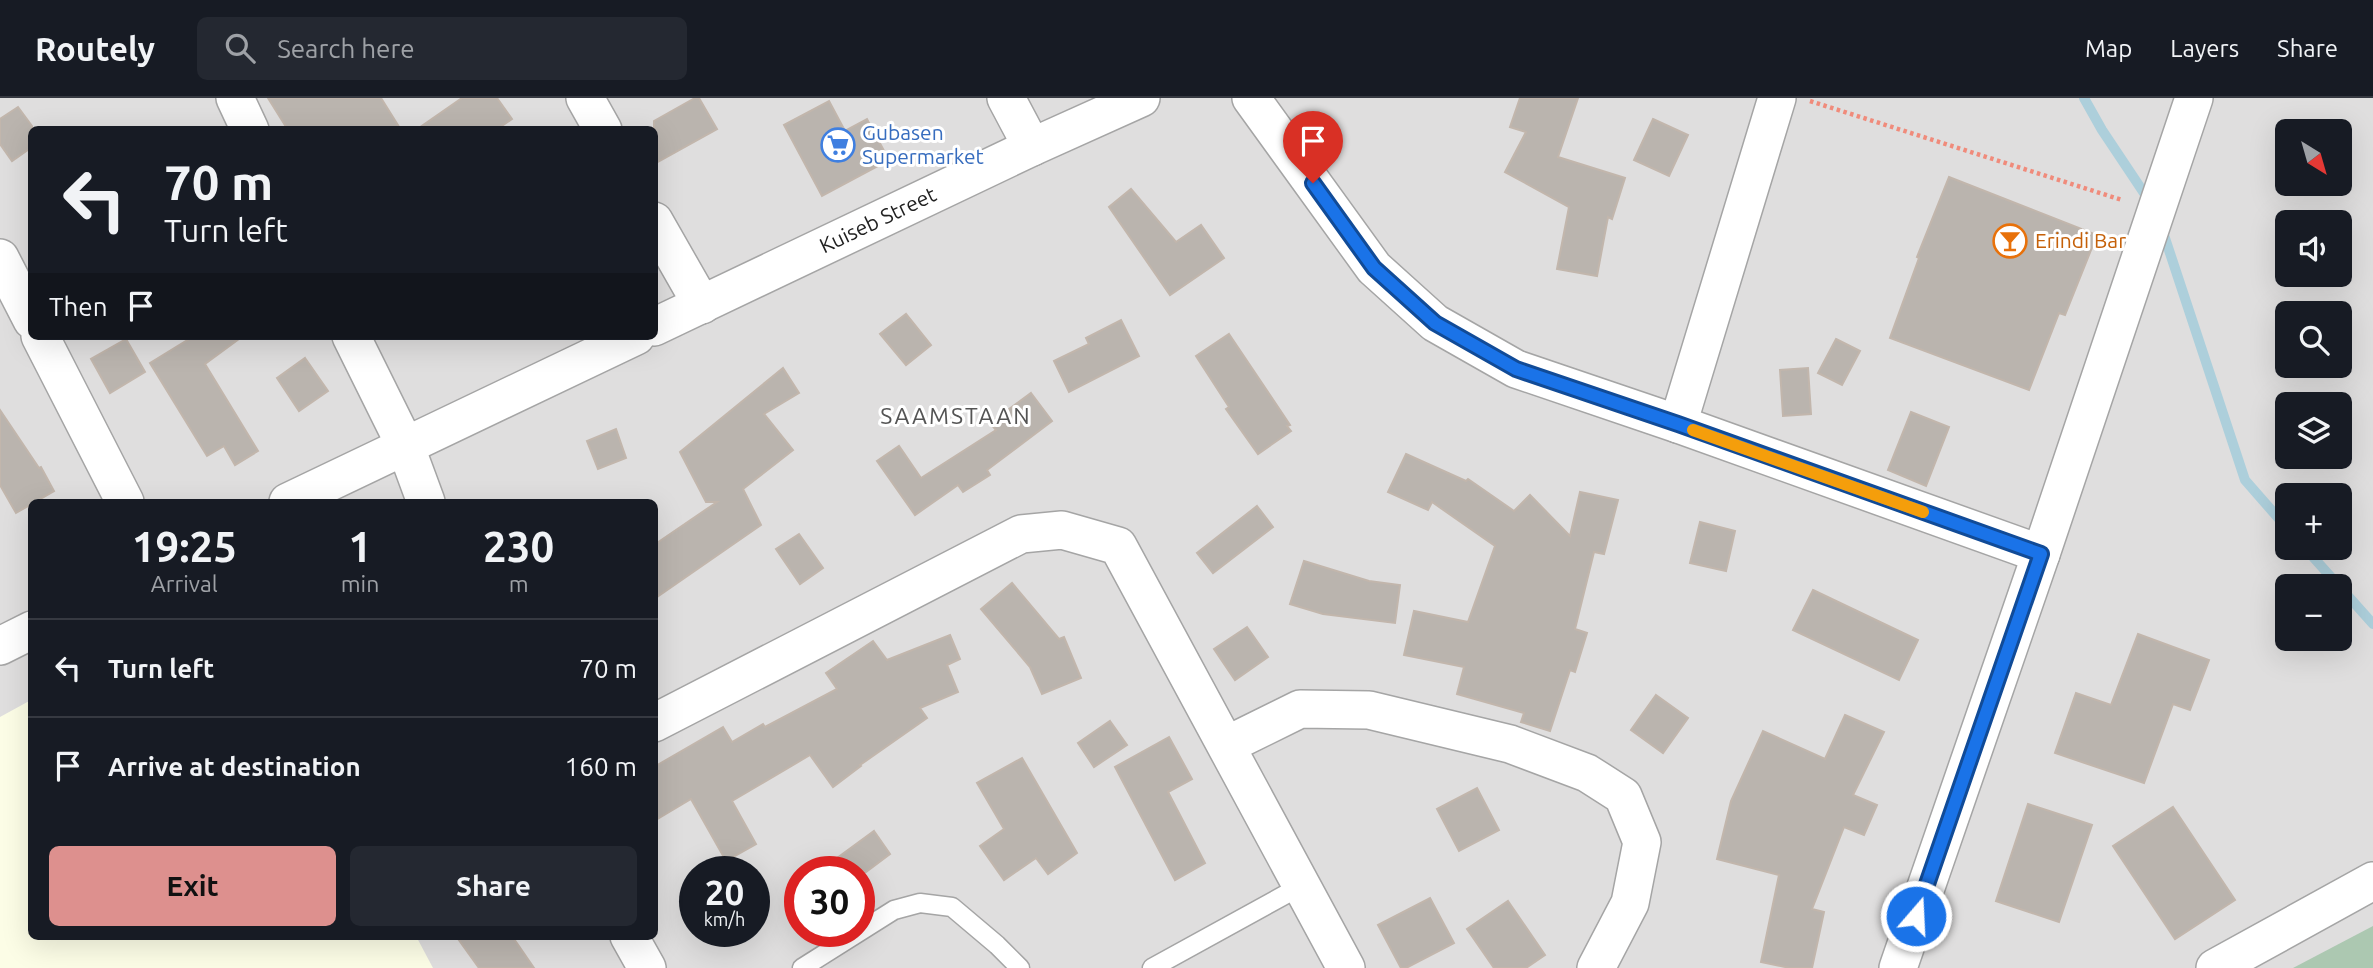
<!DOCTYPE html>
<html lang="en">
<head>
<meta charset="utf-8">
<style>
  :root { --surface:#171b24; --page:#242831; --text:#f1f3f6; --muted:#9ea1a6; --line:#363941; --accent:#dd908e }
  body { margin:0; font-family:Ubuntu,sans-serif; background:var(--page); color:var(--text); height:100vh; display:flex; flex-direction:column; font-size:26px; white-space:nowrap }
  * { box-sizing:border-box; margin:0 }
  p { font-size:23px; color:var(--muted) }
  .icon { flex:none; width:38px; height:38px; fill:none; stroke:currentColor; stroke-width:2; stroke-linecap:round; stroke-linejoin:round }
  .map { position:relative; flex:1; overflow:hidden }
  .details { position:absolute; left:28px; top:401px; width:630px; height:441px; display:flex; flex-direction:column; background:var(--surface); border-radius:10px; box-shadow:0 7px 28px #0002 }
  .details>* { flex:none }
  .hud { position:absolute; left:28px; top:28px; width:630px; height:214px; border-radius:10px; box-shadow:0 7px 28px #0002; background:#171b24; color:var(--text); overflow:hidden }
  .needle { width:46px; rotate:143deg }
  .tools { position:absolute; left:2275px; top:21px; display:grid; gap:14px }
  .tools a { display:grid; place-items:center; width:77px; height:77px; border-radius:10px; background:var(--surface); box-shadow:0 7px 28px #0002; font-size:35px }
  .speed { position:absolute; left:679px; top:758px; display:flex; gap:14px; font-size:35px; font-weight:700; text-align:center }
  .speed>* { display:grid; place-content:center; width:91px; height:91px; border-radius:50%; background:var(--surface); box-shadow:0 7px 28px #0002; line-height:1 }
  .speed small { font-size:18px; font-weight:400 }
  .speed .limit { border:10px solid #d22; background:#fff; color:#111 }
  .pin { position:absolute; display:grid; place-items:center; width:60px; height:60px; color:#fff; margin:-72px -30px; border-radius:50% 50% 50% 0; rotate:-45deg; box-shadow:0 0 7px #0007 }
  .pin .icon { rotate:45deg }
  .me { position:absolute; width:77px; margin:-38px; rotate:19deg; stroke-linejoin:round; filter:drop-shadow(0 0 5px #0008) }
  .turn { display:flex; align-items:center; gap:24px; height:147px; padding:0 21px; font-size:32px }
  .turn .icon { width:91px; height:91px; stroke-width:2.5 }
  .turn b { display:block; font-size:49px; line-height:60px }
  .then { display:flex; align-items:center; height:66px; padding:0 21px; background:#0003; gap:14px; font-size:26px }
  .eta { display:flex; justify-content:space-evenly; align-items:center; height:119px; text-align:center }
  .eta b { font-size:42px; font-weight:600; line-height:49px }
  .action { display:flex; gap:14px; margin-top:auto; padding:14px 21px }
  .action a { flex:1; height:80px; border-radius:10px; background:var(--accent); color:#111; font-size:28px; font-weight:600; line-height:80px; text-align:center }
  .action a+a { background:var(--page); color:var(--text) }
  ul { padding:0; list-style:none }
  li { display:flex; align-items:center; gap:21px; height:98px; padding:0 21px; border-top:2px solid var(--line) }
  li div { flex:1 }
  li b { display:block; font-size:26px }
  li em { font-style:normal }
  header { display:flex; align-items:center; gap:42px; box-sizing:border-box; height:98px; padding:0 35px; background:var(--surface); border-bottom:2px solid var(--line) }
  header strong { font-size:33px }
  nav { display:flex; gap:38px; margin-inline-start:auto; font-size:24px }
  .search { width:490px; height:63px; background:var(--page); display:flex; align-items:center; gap:18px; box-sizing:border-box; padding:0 24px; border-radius:10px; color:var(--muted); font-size:26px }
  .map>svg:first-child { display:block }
  .residential { fill:#dfdede; fill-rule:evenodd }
  .education { fill:#fcfde6 }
  .cemetery { fill:#acc8b1 }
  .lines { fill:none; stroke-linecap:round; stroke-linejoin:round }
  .stream { stroke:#adcfdb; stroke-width:10 }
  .building { fill:#bab4ae; stroke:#c2b6ac; stroke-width:2 }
  .service-casing { stroke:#a5a5a5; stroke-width:21 }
  .minor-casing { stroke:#a5a5a5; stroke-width:40 }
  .path { stroke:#f08b7b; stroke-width:4.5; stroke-dasharray:3.5 3.5; stroke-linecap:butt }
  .service { stroke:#fff; stroke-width:18 }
  .minor { stroke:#fff; stroke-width:37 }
  .route-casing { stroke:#114b97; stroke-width:18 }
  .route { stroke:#1a73e8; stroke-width:12 }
  .slow { stroke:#f59e0b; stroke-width:12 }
  .labels { text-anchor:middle; stroke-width:6; stroke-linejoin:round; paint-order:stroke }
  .shop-label { font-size:21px; fill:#366cbe; stroke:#fff; text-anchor:start }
  .street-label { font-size:21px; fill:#212121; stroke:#fff }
  .food-label { font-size:21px; fill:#c56008; stroke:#fff; text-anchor:start }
  .neighbourhood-label { font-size:23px; letter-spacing:2px; fill:#545454; stroke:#fff }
</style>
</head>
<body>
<header>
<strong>Routely</strong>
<div class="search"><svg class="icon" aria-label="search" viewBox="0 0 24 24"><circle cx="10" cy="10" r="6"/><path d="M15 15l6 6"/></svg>Search here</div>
<nav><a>Map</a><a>Layers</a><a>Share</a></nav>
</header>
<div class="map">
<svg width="2373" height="870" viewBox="0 0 2373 870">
  <rect width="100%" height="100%" fill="#f1efe9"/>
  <!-- residential -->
  <path class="residential" d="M 0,0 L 2373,0 L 2373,870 L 0,870 ZM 32,32 L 654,32 L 654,238 L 32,238 ZM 2287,33 L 2340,33 L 2340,86 L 2287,86 ZM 2287,124 L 2340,124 L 2340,177 L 2287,177 ZM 2287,215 L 2340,215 L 2340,268 L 2287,268 ZM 2287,306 L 2340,306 L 2340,359 L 2287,359 ZM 2287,397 L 2340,397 L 2340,450 L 2287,450 ZM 32,404 L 654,404 L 654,838 L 32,838 ZM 2287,488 L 2340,488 L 2340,541 L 2287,541 ZM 695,774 L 754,774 L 754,833 L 695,833 ZM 800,774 L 859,774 L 859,833 L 800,833 Z"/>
  <!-- education -->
  <path class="education" d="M 31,602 L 32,838 L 416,838 L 433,870 L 0,870 L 0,619 Z"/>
  <!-- cemetery -->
  <path class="cemetery" d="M 2373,828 L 2373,870 L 2293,870 Z"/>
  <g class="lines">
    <!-- stream -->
    <g class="stream">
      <path d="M 2084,0 L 2102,32 L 2150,104"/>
      <path d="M 2162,131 L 2245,382 L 2287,430"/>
      <path d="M 2305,450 L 2339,488"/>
      <path d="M 2340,489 L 2373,526"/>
    </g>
  </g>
  <!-- building -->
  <g class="building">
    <path d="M 268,0 L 381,0 L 401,32 L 288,32 Z"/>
    <path d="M 462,0 L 497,0 L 512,21 L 496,32 L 416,32 Z"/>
    <path d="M 695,0 L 699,0 L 717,31 L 654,66 L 654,23 Z"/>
    <path d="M 1520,0 L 1578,0 L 1558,59 L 1625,80 L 1612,121 L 1608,119 L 1597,178 L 1557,171 L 1569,109 L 1505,74 L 1526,34 L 1510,29 Z"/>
    <path d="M 829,3 L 845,33 L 867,21 L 889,62 L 822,98 L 784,27 Z"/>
    <path d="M 18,9 L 32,28 L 32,49 L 12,63 L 0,46 L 0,21 Z"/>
    <path d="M 1653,21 L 1688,37 L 1669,78 L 1634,62 Z"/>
    <path d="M 1949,79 L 2097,137 L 2065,217 L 2059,215 L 2029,292 L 1890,240 L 1919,160 L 1917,159 Z"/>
    <path d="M 1131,91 L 1176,144 L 1201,127 L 1224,160 L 1170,197 L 1109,109 Z"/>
    <path d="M 906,216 L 931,247 L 906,267 L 880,236 Z"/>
    <path d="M 1121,222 L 1139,258 L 1069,294 L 1054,263 L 1089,246 L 1086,240 Z"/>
    <path d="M 1229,236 L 1290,327 L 1287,328 L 1291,333 L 1258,356 L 1226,311 L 1229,309 L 1196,258 Z"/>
    <path d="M 194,238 L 243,238 L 205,266 L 258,353 L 235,367 L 224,348 L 207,358 L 150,265 Z"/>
    <path d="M 126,241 L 145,274 L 110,295 L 91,261 Z"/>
    <path d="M 1836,241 L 1860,253 L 1842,287 L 1818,275 Z"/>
    <path d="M 305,260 L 328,293 L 299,313 L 277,280 Z"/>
    <path d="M 783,270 L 799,295 L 764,316 L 793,352 L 743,391 L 761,427 L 654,501 L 654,447 L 717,404 L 706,404 L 680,354 Z"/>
    <path d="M 1808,270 L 1811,316 L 1783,318 L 1780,272 Z"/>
    <path d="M 1031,295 L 1052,323 L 987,372 L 990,377 L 963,394 L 958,387 L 915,417 L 877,363 L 899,348 L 921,380 L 996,332 L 990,325 Z"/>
    <path d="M 0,312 L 39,370 L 41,369 L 54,393 L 16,415 L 0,387 Z"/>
    <path d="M 1911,314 L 1949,329 L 1926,388 L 1888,372 Z"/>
    <path d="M 616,331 L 626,360 L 598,371 L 587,343 Z"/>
    <path d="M 1406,356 L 1466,383 L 1468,381 L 1514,413 L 1530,397 L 1570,438 L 1580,394 L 1618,402 L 1604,456 L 1594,454 L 1575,531 L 1587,535 L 1575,574 L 1570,572 L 1550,633 L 1521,624 L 1524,615 L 1457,596 L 1464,569 L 1404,557 L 1414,513 L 1468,524 L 1495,448 L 1432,404 L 1428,412 L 1388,394 Z"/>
    <path d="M 1257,408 L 1273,429 L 1213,475 L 1197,455 Z"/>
    <path d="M 1700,424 L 1735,433 L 1726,473 L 1690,465 Z"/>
    <path d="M 799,436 L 823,470 L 800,486 L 776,451 Z"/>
    <path d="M 1304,463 L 1369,483 L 1400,487 L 1395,525 L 1323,516 L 1290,506 Z"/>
    <path d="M 1012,485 L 1059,541 L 1064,539 L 1081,580 L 1042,596 L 1030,569 L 981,511 Z"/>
    <path d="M 1813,492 L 1918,542 L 1899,582 L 1793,532 Z"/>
    <path d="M 1247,529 L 1268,559 L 1235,582 L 1214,551 Z"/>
    <path d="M 2138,536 L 2209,562 L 2190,612 L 2173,606 L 2144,685 L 2055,655 L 2076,595 L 2111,607 Z"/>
    <path d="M 950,537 L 960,561 L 947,567 L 958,594 L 920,610 L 927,620 L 860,667 L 861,668 L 833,689 L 810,657 L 732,703 L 756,746 L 726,763 L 691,701 L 654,723 L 654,669 L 723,629 L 732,644 L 763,626 L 765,629 L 837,591 L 826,575 L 873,543 L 887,562 Z"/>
    <path d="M 1656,597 L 1688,620 L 1663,655 L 1631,632 Z"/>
    <path d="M 1845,617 L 1884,634 L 1853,697 L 1877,707 L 1864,737 L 1844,729 L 1812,811 L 1824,814 L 1812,870 L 1790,870 L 1761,864 L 1779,777 L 1717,761 L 1731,703 L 1763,633 L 1825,661 Z"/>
    <path d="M 1110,623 L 1127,647 L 1094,669 L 1078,645 Z"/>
    <path d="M 1169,639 L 1192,681 L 1168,694 L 1205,765 L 1175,782 L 1115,669 Z"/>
    <path d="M 1022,660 L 1077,755 L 1048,776 L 1036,760 L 1004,782 L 980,748 L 1004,731 L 977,685 Z"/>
    <path d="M 1477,690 L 1499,732 L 1459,753 L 1437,711 Z"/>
    <path d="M 2028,706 L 2092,727 L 2059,824 L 1996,803 Z"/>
    <path d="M 2173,709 L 2235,802 L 2175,841 L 2113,748 Z"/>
    <path d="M 874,733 L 890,756 L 866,774 L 818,774 Z"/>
    <path d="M 1430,800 L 1454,845 L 1406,870 L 1401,870 L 1378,827 Z"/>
    <path d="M 1508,803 L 1545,857 L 1526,870 L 1494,870 L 1467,831 Z"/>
    <path d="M 456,838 L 512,838 L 534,870 L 479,870 Z"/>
  </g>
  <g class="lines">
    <defs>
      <g id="service">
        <path d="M 802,870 L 894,812 L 920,805 L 952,809 L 997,847 L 1020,870"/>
        <path d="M 1152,870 L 1301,788"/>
      </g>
      <g id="minor">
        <path d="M 235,0 L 250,32"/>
        <path d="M 585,0 L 603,32"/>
        <path d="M 1006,0 L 1032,49"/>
        <path d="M 1251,0 L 1374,170 L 1435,225 L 1516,271 L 1678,326 L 2041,456"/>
        <path d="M 654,123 L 702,207"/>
        <path d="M 0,160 L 32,222"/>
        <path id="s1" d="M 654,229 L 1032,49 L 1141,0"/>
        <path d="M 40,238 L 125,404"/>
        <path d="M 351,238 L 405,347 L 426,404"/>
        <path d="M 1678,326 L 1777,0"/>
        <path d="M 288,404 L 636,238"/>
        <path d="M 0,548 L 32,532"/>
        <path d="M 654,625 L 1021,436 L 1062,432 L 1118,448 L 1346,870"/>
        <path d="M 1227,647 L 1300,611 L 1369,612 L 1510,646 L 1587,675 L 1623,698 L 1642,744 L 1630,805 L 1596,870"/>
        <path d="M 629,838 L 647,870"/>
        <path d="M 1898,870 L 2041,456 L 2194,0"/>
        <path d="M 2215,870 L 2373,783"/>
      </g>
    </defs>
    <!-- service casing -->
    <use href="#service" class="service-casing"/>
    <!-- minor casing -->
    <use href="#minor" class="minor-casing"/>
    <!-- path -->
    <path class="path" d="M 1810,3 L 2122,102"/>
    <!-- service -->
    <use href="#service" class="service"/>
    <!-- minor -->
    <use href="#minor" class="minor"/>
  </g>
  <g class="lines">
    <defs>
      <path id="route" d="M 1313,85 L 1374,170 L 1435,225 L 1516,271 L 1678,326 L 2041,456 L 1916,818"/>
    </defs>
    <!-- route casing -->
    <use href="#route" class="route-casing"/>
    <!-- route -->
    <use href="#route" class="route"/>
    <!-- slow -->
    <path class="slow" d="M 1693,332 L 1923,414"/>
  </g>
  <!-- icons -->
  <defs>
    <symbol id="supermarket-ring" viewBox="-11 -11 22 22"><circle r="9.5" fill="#fff" stroke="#3f7fe0" stroke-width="1.5"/><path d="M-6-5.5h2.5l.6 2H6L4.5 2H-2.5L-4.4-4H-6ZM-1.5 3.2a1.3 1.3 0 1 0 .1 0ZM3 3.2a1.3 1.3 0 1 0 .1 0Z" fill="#3f7fe0"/></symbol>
    <symbol id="bar-ring" viewBox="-11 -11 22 22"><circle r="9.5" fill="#fff" stroke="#e8710a" stroke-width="1.5"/><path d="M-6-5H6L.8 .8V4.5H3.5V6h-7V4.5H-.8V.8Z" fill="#e8710a"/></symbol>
  </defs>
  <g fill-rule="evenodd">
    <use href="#supermarket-ring" x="819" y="28" width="38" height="38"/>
    <use href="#bar-ring" x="1991" y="124" width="38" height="38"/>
  </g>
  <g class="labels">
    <!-- shop labels -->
    <g class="shop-label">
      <text x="862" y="42">Gubasen<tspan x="862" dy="24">Supermarket</tspan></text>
    </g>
    <!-- street labels -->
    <g class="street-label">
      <text dy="7" stroke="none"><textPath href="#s1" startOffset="248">Kuiseb Street</textPath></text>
    </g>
    <!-- food labels -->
    <g class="food-label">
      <text x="2035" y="150">Erindi Bar</text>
    </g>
    <!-- neighbourhood labels -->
    <g class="neighbourhood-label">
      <text x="956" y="326">SAAMSTAAN</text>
    </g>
  </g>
</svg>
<div class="tools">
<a><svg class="needle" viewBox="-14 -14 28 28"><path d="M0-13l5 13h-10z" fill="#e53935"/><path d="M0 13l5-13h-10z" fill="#9ea1a6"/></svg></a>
<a><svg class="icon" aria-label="sound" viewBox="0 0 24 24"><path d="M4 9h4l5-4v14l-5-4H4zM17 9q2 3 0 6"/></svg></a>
<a><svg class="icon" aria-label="search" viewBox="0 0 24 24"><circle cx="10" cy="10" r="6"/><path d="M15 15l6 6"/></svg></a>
<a><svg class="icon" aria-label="layers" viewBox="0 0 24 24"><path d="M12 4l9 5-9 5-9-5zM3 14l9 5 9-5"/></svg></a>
<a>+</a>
<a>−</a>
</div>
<div class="speed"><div>20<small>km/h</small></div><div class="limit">30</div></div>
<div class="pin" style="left:1313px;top:85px;background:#d93025"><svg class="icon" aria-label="arrive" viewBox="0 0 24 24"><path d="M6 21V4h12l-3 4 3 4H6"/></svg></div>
<svg class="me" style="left:1916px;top:818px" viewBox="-20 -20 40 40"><circle r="17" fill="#1a73e8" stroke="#fff" stroke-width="3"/><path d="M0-11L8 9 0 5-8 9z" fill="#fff"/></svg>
<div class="hud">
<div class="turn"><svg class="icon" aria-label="left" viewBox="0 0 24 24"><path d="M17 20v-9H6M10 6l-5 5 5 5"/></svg><div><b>70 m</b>Turn left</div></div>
<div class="then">Then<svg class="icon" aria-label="arrive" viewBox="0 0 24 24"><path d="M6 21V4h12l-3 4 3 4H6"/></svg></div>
</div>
<section class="details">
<div class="eta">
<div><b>19:25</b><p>Arrival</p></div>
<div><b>1</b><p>min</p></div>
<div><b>230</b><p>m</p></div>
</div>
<ul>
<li><svg class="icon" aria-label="left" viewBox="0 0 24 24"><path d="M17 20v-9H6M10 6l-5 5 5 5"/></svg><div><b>Turn left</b></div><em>70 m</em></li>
<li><svg class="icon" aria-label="arrive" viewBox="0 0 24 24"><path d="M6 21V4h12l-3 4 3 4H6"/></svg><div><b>Arrive at destination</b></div><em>160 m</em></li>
</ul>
<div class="action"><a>Exit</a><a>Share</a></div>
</section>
</div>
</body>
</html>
